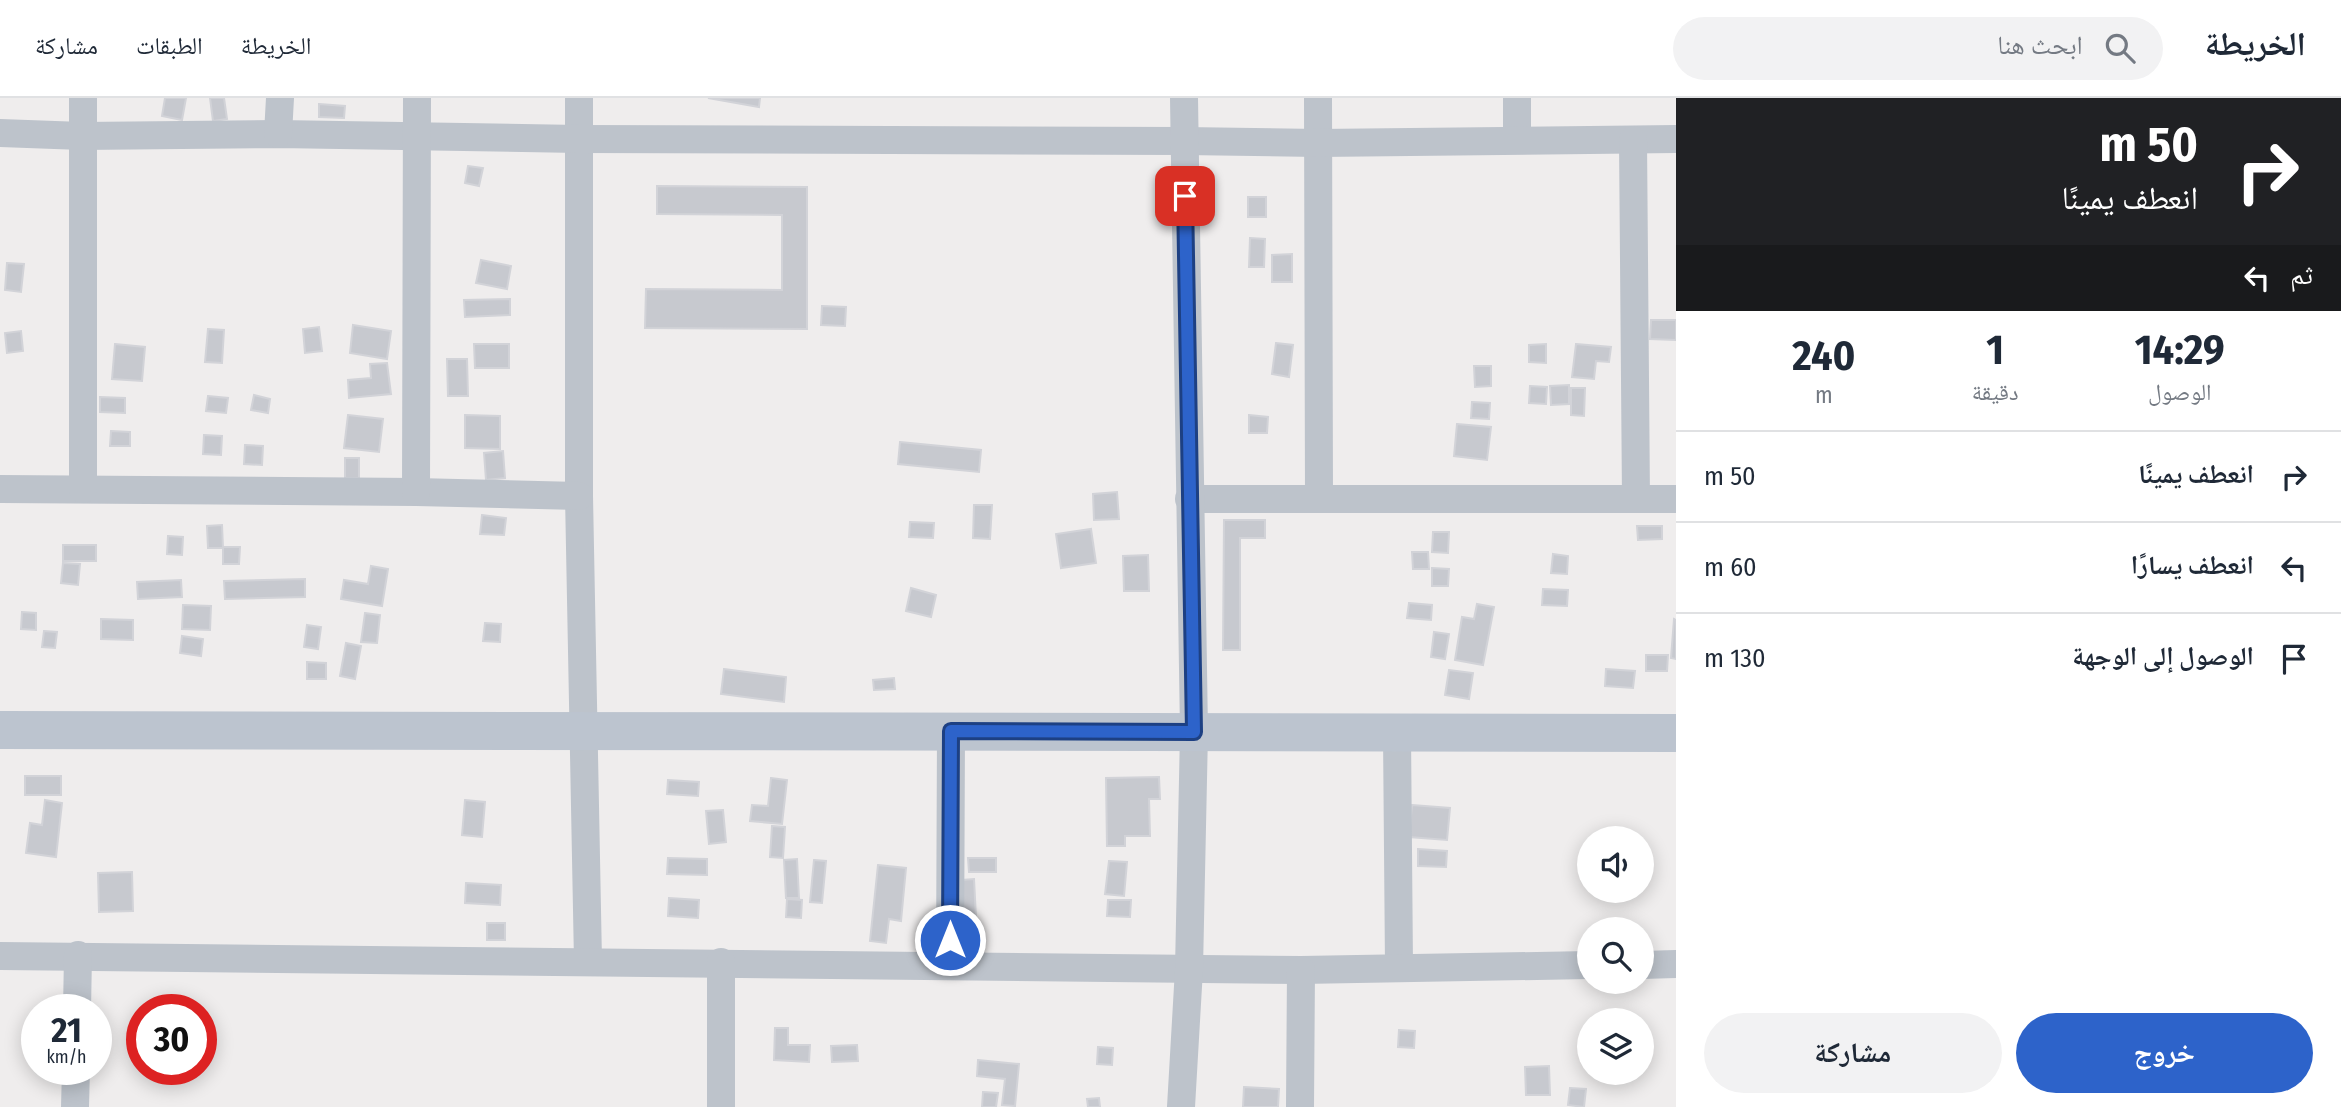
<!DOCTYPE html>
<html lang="ar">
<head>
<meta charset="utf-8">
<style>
  :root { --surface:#fff; --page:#f2f2f3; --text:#1f2937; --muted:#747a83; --line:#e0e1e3; --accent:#2d63ca }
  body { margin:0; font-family:"Fira Sans Condensed","Noto Naskh Arabic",sans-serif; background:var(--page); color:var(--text); direction:rtl; height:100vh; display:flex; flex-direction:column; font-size:26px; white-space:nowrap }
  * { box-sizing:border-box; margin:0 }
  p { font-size:23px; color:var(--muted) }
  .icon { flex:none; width:38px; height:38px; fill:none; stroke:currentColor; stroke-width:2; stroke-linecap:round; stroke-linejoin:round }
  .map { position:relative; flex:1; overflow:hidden; direction:ltr }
  .sheet { display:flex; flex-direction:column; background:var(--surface); width:665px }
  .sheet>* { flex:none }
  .hud { background:#202124; color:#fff; overflow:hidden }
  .tools { position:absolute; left:1577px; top:728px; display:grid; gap:14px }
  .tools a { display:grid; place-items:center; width:77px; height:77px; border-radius:50%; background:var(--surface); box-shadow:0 4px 18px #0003; font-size:35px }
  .speed { position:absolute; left:21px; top:896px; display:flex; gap:14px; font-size:35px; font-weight:700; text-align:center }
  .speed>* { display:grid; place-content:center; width:91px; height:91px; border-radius:50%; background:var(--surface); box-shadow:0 4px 18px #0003; line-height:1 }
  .speed small { font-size:18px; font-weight:400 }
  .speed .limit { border:10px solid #d22; background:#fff; color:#111 }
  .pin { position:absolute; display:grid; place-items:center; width:60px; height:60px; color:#fff; margin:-30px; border-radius:14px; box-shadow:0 4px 10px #0006 }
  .me { position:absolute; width:77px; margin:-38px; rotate:0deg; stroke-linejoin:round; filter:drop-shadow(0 0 5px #0008) }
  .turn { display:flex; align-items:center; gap:24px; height:147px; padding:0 28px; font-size:32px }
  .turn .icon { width:91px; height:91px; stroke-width:2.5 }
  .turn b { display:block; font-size:49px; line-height:60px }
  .then { display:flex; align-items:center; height:66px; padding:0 28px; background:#0003; gap:14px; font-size:26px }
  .eta { display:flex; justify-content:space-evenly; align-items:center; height:119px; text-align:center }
  .eta b { font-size:42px; font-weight:700; line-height:49px }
  .button { display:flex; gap:14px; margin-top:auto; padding:14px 28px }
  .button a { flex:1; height:80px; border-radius:42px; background:var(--accent); color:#fff; font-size:28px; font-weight:700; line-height:80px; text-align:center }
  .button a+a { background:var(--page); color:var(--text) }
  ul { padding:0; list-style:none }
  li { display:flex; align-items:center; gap:21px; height:91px; padding:0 28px; border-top:2px solid var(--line) }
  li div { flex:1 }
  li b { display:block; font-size:26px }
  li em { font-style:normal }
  header { display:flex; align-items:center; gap:42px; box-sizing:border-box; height:98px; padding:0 35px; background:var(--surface); border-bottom:2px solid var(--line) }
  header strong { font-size:33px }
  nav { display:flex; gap:38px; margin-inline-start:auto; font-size:24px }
  .search { width:490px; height:63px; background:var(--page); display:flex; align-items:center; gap:18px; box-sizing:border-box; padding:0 24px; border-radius:38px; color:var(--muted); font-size:26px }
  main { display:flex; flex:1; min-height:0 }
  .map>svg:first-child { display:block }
  .building { fill:#c7c9cf; stroke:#d2d3d8; stroke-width:2 }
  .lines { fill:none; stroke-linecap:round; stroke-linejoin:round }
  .street { stroke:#bdc3cb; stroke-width:28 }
  .secondary { stroke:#bcc4cf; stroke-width:38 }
  .route-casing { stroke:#1d4083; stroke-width:18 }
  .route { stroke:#2d63ca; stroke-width:12 }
</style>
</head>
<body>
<header>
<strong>الخريطة</strong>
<div class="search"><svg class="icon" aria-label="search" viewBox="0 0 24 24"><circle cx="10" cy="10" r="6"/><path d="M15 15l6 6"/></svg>ابحث هنا</div>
<nav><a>الخريطة</a><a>الطبقات</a><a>مشاركة</a></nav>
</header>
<main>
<section class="sheet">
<div class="hud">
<div class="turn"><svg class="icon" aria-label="right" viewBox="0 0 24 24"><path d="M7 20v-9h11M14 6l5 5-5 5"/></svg><div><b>50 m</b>انعطف يمينًا</div></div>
<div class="then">ثم<svg class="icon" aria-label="left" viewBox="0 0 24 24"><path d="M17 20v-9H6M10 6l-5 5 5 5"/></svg></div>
</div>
<div class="eta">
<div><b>14:29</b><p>الوصول</p></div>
<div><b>1</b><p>دقيقة</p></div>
<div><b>240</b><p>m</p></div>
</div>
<ul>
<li><svg class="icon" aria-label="right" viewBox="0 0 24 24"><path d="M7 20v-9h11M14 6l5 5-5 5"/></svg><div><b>انعطف يمينًا</b></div><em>50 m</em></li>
<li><svg class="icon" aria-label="left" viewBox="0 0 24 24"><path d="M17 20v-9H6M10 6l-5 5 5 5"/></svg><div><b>انعطف يسارًا</b></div><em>60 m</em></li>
<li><svg class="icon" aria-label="arrive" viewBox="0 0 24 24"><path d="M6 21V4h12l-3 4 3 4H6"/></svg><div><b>الوصول إلى الوجهة</b></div><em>130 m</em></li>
</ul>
<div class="button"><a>خروج</a><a>مشاركة</a></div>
</section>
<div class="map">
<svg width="1676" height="1009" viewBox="0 0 1676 1009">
  <rect width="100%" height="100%" fill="#efeded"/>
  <!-- building -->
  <g class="building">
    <path d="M 165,0 L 186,0 L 182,22 L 162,18 Z"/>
    <path d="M 210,0 L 224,0 L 227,21 L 213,23 Z"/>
    <path d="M 708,0 L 760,0 L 759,9 Z"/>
    <path d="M 319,6 L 345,8 L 344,20 L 319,19 Z"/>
    <path d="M 468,68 L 483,70 L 479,88 L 465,85 Z"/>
    <path d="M 657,88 L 807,89 L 807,231 L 645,230 L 646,191 L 782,192 L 782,117 L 657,116 Z"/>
    <rect x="1248" y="99" width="18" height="20"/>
    <path d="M 1250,140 L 1265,141 L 1264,169 L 1249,169 Z"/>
    <path d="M 1292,156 L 1292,184 L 1272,184 L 1272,157 Z"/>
    <path d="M 481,162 L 511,168 L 507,191 L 476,185 Z"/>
    <path d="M 7,165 L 24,166 L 21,194 L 5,192 Z"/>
    <path d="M 510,201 L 510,217 L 465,219 L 464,202 Z"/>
    <path d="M 822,208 L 846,209 L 845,228 L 821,227 Z"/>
    <path d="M 1651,222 L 1676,222 L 1676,242 L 1650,241 Z"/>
    <path d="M 353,227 L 391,233 L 387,261 L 350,255 Z"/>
    <path d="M 319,229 L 322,253 L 305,255 L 303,231 Z"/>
    <path d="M 208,231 L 224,232 L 222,265 L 205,264 Z"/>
    <path d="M 21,233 L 23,253 L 7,255 L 5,235 Z"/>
    <path d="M 1276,245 L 1293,247 L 1289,279 L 1272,276 Z"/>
    <path d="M 115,246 L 145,249 L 142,283 L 112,281 Z"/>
    <path d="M 474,246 L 509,246 L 509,270 L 475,270 Z"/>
    <path d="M 1546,246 L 1546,265 L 1529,264 L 1529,247 Z"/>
    <path d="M 1576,246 L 1611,249 L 1609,264 L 1596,263 L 1594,281 L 1572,279 Z"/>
    <path d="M 447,261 L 467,261 L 468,298 L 448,298 Z"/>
    <path d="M 387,265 L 391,296 L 349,300 L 348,282 L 371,280 L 370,266 Z"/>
    <path d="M 1474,268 L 1491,268 L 1491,288 L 1475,289 Z"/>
    <path d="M 1569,287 L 1569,306 L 1551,307 L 1550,288 Z"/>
    <path d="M 1530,288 L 1547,289 L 1546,306 L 1529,305 Z"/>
    <path d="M 1571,290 L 1585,290 L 1584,318 L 1571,317 Z"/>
    <path d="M 254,297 L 270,301 L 268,315 L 251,312 Z"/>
    <path d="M 208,298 L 228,300 L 226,315 L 206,313 Z"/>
    <path d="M 100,299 L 125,300 L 125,315 L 100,314 Z"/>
    <path d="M 1472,304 L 1490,305 L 1489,321 L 1471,320 Z"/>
    <path d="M 348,317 L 383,321 L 379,354 L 344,350 Z"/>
    <path d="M 465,317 L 500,318 L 500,351 L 465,350 Z"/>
    <path d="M 1249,317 L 1268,319 L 1267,335 L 1249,335 Z"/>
    <path d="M 1457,326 L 1491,329 L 1487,362 L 1454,358 Z"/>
    <path d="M 111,333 L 130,334 L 130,348 L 110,348 Z"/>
    <path d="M 204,337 L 222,338 L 221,357 L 203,356 Z"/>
    <path d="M 900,344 L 981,352 L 979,374 L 898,366 Z"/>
    <path d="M 245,347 L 263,348 L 262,367 L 244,366 Z"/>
    <path d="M 503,353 L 505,380 L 486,382 L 484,355 Z"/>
    <rect x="345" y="360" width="14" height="20"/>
    <path d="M 1117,394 L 1119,421 L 1094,422 L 1093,396 Z"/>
    <path d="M 974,407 L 992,407 L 990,441 L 973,440 Z"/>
    <path d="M 482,417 L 506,420 L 504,437 L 480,436 Z"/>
    <path d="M 1224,422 L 1265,422 L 1265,440 L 1240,440 L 1240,552 L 1223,552 Z"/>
    <path d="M 910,424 L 934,425 L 933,440 L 909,439 Z"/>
    <path d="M 222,427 L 223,450 L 208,450 L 207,428 Z"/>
    <path d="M 1637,428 L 1662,428 L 1662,441 L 1638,442 Z"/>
    <path d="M 1091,431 L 1096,465 L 1061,470 L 1056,436 Z"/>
    <path d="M 1433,434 L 1449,434 L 1448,455 L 1432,454 Z"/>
    <path d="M 168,438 L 183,439 L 182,457 L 167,456 Z"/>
    <rect x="63" y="447" width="33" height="16"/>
    <path d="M 223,449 L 240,449 L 239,466 L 223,466 Z"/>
    <path d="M 1412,454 L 1428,454 L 1429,471 L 1413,471 Z"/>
    <path d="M 1553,456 L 1568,458 L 1567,476 L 1551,475 Z"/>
    <path d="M 1148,457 L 1149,493 L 1124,493 L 1123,458 Z"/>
    <path d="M 63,465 L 80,466 L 78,487 L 61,485 Z"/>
    <path d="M 371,468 L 388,471 L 382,508 L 341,501 L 344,482 L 368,486 Z"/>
    <path d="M 1432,470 L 1449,471 L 1448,488 L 1432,488 Z"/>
    <path d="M 305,481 L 305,499 L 225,501 L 224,483 Z"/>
    <path d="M 181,482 L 182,499 L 138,501 L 137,484 Z"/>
    <path d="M 911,490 L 936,497 L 931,519 L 906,513 Z"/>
    <path d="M 1543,491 L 1568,492 L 1567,508 L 1542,507 Z"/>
    <path d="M 1409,505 L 1432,507 L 1431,522 L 1407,520 Z"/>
    <path d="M 1477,506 L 1494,509 L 1483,567 L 1455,562 L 1462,519 L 1474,521 Z"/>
    <path d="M 183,507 L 211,508 L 210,532 L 182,531 Z"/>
    <path d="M 22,514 L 36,515 L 36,532 L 21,531 Z"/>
    <path d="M 365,515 L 380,517 L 377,545 L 361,544 Z"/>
    <path d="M 101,521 L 133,522 L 133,542 L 101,541 Z"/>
    <path d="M 1674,521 L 1676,522 L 1676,561 L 1671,560 Z"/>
    <path d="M 485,525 L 501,526 L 500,544 L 483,543 Z"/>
    <path d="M 307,527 L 321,529 L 318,551 L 304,549 Z"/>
    <path d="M 44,533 L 57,534 L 55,550 L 42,549 Z"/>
    <path d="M 1434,534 L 1449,536 L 1445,561 L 1431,559 Z"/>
    <path d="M 182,538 L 203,541 L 201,558 L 180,555 Z"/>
    <path d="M 346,545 L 361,548 L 355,581 L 340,578 Z"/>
    <path d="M 1646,557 L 1668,557 L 1667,573 L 1646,573 Z"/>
    <path d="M 307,564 L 326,565 L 326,581 L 307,581 Z"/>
    <path d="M 724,571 L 786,579 L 784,604 L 721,596 Z"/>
    <path d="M 1606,571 L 1635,573 L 1633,590 L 1605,588 Z"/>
    <path d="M 1449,572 L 1473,575 L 1469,601 L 1445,597 Z"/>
    <path d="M 894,580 L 895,591 L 874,592 L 873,582 Z"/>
    <rect x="25" y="678" width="36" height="19"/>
    <path d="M 1159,679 L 1160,701 L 1149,701 L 1150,738 L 1125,738 L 1125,748 L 1107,748 L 1106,680 Z"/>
    <path d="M 771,680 L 787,682 L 782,726 L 750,723 L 752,707 L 768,708 Z"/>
    <path d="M 668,682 L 699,684 L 698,698 L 667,696 Z"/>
    <path d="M 45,702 L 62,705 L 56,759 L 26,755 L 30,725 L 42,727 Z"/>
    <path d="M 465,702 L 485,704 L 482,739 L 462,737 Z"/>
    <path d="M 1412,707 L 1450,710 L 1447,742 L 1409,739 Z"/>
    <path d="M 723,712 L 726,744 L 709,746 L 706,713 Z"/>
    <path d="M 772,728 L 785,729 L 783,760 L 770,759 Z"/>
    <path d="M 1418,751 L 1447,753 L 1446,769 L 1418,768 Z"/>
    <path d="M 668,760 L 707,761 L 707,777 L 667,776 Z"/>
    <path d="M 968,760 L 996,760 L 996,774 L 969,774 Z"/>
    <path d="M 797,761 L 799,800 L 786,800 L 784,762 Z"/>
    <path d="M 814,762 L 826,763 L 822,805 L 810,804 Z"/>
    <path d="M 1109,763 L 1127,764 L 1124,798 L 1105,796 Z"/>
    <path d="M 878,767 L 906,770 L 901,823 L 889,821 L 886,845 L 870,843 Z"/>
    <path d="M 132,774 L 133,813 L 99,814 L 98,775 Z"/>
    <path d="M 974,781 L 976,819 L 950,820 L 948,783 Z"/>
    <path d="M 466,785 L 501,787 L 500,807 L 465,805 Z"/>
    <path d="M 669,800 L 699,802 L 698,820 L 668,818 Z"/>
    <path d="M 787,801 L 802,802 L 801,820 L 786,819 Z"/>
    <path d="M 1108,802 L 1131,802 L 1130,819 L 1107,818 Z"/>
    <rect x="487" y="825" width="18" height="17"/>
    <path d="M 775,930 L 788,930 L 788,947 L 810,947 L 809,964 L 774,962 Z"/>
    <path d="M 1399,932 L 1415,933 L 1414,950 L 1398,949 Z"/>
    <path d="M 857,947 L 858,963 L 832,964 L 831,948 Z"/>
    <path d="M 1098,949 L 1113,950 L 1112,967 L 1097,966 Z"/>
    <path d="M 978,962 L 1019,966 L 1015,1008 L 1002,1007 L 1005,981 L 977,978 Z"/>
    <path d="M 1549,968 L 1550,997 L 1526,997 L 1525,969 Z"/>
    <path d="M 1244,989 L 1279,991 L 1278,1009 L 1243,1009 Z"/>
    <path d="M 1570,990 L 1586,991 L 1584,1009 L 1568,1007 Z"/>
    <path d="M 983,994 L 998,995 L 996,1009 L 982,1009 Z"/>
    <path d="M 1099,1000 L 1100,1009 L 1088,1009 L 1087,1001 Z"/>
  </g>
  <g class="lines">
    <!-- street -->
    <g class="street">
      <path d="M 579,0 L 579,398 L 588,863"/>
      <path d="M 1318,0 L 1319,400"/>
      <path d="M 1517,0 L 1517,42"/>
      <path d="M 0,35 L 82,38 L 278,36 L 579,41 L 1184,43 L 1318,45 L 1676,41"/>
      <path d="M 278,36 L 280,0"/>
      <path d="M 1633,42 L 1636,401"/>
      <path d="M 0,391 L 416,394 L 579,398"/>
      <path d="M 83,391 L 83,0"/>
      <path d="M 416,394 L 417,0"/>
      <path d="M 1189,401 L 1676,401"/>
      <path d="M 1397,635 L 1399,869"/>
      <path d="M 0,858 L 1301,872 L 1589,867"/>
      <path d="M 1642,867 L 1676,866"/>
      <path d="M 950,868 L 951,633"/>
      <path d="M 77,912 L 78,857"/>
      <path d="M 75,1009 L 76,971"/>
      <path d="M 721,1009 L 721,864"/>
      <path d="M 1181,1009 L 1189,871 L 1194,634 L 1184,0"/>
      <path d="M 1300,1009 L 1301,872"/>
    </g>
    <!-- secondary -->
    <path class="secondary" d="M 0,632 L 1676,635"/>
  </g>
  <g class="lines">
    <defs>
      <path id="route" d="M 950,842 L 951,633 L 1194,634 L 1185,98"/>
    </defs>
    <!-- route casing -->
    <use href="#route" class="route-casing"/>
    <!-- route -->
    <use href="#route" class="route"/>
  </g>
</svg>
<div class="tools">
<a><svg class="icon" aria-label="sound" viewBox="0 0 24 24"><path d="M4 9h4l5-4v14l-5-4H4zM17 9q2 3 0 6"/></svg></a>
<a><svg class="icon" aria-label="search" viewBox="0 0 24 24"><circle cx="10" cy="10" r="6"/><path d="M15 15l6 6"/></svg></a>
<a><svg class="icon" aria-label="layers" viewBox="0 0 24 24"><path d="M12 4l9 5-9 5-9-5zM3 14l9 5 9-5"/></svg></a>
</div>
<div class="speed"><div>21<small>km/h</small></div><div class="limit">30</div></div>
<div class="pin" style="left:1185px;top:98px;background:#d93025"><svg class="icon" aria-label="arrive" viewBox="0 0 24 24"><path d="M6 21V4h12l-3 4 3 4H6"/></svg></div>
<svg class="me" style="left:950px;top:842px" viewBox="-20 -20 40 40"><circle r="17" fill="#2d63ca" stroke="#fff" stroke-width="3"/><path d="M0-11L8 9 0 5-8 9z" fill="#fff"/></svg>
</div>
</main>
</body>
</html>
